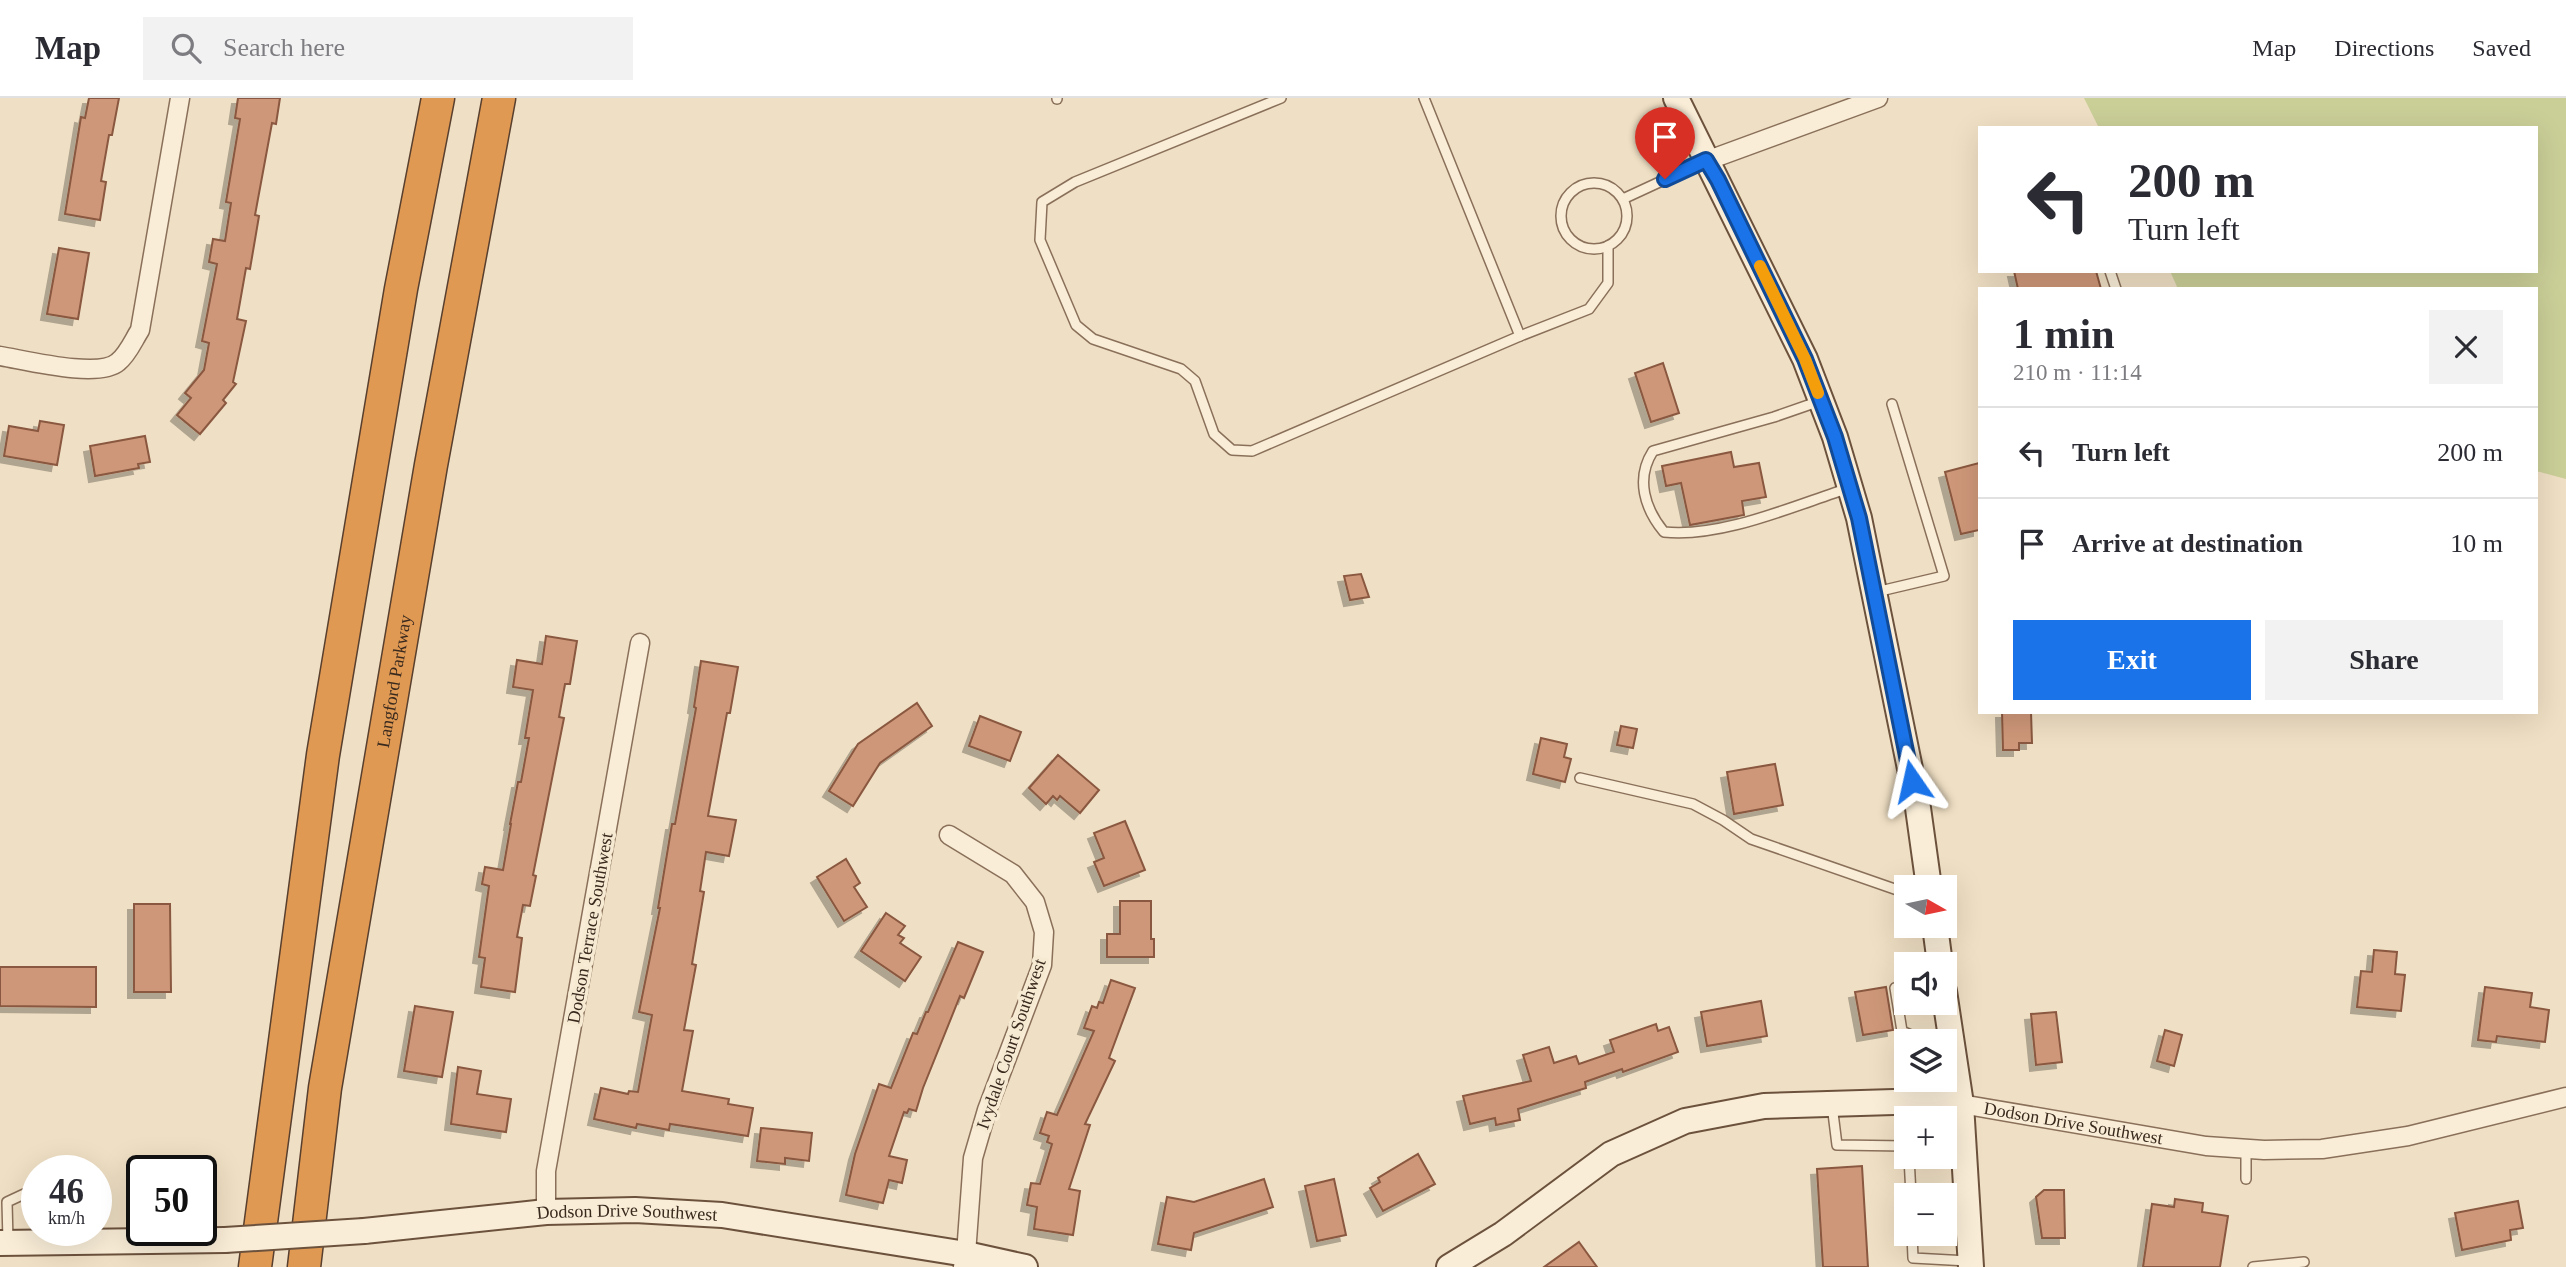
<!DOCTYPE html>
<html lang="en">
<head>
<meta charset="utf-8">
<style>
  :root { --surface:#fff; --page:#f2f2f3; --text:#2b2b33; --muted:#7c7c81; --line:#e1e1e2; --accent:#1a73e8 }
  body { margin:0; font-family:Georgia,serif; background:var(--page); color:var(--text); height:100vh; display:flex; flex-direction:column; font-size:26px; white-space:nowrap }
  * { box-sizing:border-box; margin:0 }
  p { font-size:23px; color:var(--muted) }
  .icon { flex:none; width:38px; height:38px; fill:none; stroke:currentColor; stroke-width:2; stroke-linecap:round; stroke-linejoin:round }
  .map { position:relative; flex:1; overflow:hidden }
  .side { position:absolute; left:1978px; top:189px; width:560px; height:427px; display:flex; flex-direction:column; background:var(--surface); border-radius:0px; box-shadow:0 7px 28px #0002 }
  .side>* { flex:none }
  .banner { position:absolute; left:1978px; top:28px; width:560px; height:147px; border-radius:0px; box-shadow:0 7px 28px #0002; background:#fff; color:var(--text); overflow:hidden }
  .needle { width:46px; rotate:99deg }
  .buttons { position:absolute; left:1894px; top:777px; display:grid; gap:14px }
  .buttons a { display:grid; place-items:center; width:63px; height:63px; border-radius:0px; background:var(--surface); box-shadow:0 7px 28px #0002; font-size:35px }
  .speed { position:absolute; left:21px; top:1057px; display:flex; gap:14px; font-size:35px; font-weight:700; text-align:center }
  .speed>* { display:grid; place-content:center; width:91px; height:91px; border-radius:50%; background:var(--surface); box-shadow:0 7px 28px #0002; line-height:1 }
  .speed small { font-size:18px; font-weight:400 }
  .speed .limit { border:4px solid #111; border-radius:10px; background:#fff; color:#111 }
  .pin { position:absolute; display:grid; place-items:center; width:60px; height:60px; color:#fff; margin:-72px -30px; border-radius:50% 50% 50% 0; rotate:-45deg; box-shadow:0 0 7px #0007 }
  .pin .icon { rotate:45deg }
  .me { position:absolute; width:77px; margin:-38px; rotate:349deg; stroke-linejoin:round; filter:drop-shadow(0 0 5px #0008) }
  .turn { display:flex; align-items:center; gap:24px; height:147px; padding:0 35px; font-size:32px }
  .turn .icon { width:91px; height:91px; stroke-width:2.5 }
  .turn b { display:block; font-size:49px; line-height:60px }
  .round { display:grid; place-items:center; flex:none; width:74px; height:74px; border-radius:0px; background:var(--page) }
  .summary { display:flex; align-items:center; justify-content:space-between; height:119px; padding:0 35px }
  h1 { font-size:42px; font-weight:800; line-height:52px }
  .cta { display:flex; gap:14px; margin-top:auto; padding:14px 35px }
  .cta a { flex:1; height:80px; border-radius:0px; background:var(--accent); color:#fff; font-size:28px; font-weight:800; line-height:80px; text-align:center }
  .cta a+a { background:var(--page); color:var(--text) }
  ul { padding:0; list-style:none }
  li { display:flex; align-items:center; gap:21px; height:91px; padding:0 35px; border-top:2px solid var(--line) }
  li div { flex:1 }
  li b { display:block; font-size:26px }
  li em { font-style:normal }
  header { display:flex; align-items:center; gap:42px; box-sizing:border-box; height:98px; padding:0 35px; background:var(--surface); border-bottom:2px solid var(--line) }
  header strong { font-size:33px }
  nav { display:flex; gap:38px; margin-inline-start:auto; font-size:24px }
  .search { width:490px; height:63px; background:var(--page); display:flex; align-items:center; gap:18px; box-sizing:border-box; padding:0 24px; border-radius:0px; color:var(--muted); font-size:26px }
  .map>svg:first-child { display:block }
  .green { fill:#cace97 }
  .building { fill:#ce9779; stroke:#8a583f; stroke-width:2; filter:url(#shadow) }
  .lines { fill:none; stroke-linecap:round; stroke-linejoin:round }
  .lane-casing { stroke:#8a705a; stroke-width:12 }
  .street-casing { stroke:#8a705a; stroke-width:21 }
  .secondary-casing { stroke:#6c523d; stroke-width:28 }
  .highway-casing { stroke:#583f2e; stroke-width:35 }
  .lane { stroke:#f9edd7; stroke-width:9 }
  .street { stroke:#f9edd7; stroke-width:18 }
  .secondary { stroke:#f9edd7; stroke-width:24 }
  .highway { stroke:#e09953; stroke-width:32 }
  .secondary-bridge-casing { stroke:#6c523d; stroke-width:28; stroke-linecap:butt }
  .secondary-bridge { stroke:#f9edd7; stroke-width:24 }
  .route-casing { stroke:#114b97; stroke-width:18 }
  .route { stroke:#1a73e8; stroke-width:12 }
  .slow { stroke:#f59e0b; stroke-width:12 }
  .labels { text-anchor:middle; stroke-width:7; stroke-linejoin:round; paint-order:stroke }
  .street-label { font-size:18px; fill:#3a2a1e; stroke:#f6ead3 }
</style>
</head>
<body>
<header>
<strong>Map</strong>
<div class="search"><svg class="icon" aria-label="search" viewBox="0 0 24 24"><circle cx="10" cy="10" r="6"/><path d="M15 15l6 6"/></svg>Search here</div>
<nav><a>Map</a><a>Directions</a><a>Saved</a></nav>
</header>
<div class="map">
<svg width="2566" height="1169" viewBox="0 0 2566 1169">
  <defs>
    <filter id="shadow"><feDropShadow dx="-6" dy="6" stdDeviation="0" flood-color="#0004"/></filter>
  </defs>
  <rect width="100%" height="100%" fill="#efdfc4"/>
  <!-- green -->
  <path class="green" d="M 2084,0 L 2566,0 L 2566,381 L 2536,373 L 2536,191 L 2178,191 L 2170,173 L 2536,173 L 2536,30 L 2099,30 Z"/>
  <!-- building -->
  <g class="building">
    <path d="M 89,0 L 119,0 L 112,37 L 109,37 L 101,83 L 106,84 L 100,122 L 65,116 L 81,19 L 85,20 Z"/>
    <path d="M 238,0 L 280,0 L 276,26 L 272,25 L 255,117 L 259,118 L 250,171 L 246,170 L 237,221 L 246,223 L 233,284 L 236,286 L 223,302 L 226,305 L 200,336 L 177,317 L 191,300 L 185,295 L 204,272 L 209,245 L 202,243 L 217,166 L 209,164 L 213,141 L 225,143 L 231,105 L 226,104 L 240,21 L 235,20 Z"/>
    <path d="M 59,150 L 89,155 L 78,221 L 47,216 Z"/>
    <path d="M 2014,173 L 2096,173 L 2101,191 L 2018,191 Z"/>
    <path d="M 1663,265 L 1679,315 L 1651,324 L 1635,275 Z"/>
    <path d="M 40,323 L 64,327 L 57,367 L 4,358 L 9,328 L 38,333 Z"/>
    <path d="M 145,338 L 150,364 L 138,366 L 139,370 L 95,378 L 90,348 Z"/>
    <path d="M 1731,354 L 1734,369 L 1759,365 L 1766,399 L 1742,403 L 1744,417 L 1690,427 L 1681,385 L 1666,388 L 1662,368 Z"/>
    <path d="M 1979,365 L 1979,432 L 1961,436 L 1945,374 Z"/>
    <path d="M 1361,476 L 1369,499 L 1350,502 L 1344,478 Z"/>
    <path d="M 546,538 L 577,543 L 570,586 L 565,586 L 559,619 L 564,620 L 533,777 L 536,778 L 530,808 L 523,807 L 517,839 L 522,840 L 515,894 L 481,889 L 485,860 L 479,859 L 489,788 L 482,786 L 485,769 L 503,772 L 511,726 L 510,726 L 518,684 L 521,684 L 529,640 L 525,640 L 533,592 L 513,589 L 517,562 L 542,566 Z"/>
    <path d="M 701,563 L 738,569 L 730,615 L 727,615 L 708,718 L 736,722 L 729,758 L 706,754 L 700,793 L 704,794 L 692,866 L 696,867 L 684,932 L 693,933 L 682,993 L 729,1001 L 728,1006 L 753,1010 L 748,1038 L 670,1026 L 669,1032 L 637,1026 L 636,1030 L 594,1021 L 601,990 L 628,996 L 629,993 L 638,994 L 652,917 L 639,914 L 660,810 L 658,810 L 672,726 L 675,726 L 696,610 L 694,609 Z"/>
    <path d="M 917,605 L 932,628 L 880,665 L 853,708 L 829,693 L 858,646 Z"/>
    <path d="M 2002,614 L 2031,614 L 2032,645 L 2019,645 L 2019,652 L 2003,652 Z"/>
    <path d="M 980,618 L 1021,634 L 1010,663 L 969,648 Z"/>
    <path d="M 1621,628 L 1637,631 L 1633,650 L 1617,647 Z"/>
    <path d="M 1541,640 L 1567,646 L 1564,659 L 1571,661 L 1565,684 L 1533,676 Z"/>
    <path d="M 1058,657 L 1099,692 L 1080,715 L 1060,698 L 1057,702 L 1053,698 L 1046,706 L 1029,690 Z"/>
    <path d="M 1775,666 L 1783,707 L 1734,716 L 1727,674 Z"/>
    <path d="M 1125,723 L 1145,772 L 1104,788 L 1094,764 L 1104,760 L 1094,735 Z"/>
    <path d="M 846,761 L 860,785 L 854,789 L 867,809 L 844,823 L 817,779 Z"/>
    <path d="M 1120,803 L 1151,803 L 1151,841 L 1154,841 L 1154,859 L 1107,859 L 1107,836 L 1120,836 Z"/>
    <path d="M 134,806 L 170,806 L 171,894 L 134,894 Z"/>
    <path d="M 886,815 L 905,828 L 898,837 L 904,840 L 900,845 L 921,859 L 905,883 L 861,853 Z"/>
    <path d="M 958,844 L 983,854 L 964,900 L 960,898 L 923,990 L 916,1013 L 909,1011 L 907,1015 L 904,1014 L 889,1058 L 907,1062 L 902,1085 L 889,1082 L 883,1105 L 846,1097 L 855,1056 L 879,986 L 891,990 L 913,935 L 917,936 L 926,914 L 928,914 Z"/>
    <path d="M 2374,852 L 2397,854 L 2395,876 L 2405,877 L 2401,913 L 2357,909 L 2361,873 L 2372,874 Z"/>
    <path d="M 0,869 L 96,869 L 96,909 L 0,908 Z"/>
    <path d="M 1111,882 L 1135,890 L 1109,960 L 1115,963 L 1085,1026 L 1090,1027 L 1069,1091 L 1080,1093 L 1073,1137 L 1034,1131 L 1037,1109 L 1027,1107 L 1031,1085 L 1040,1086 L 1052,1046 L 1047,1044 L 1049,1038 L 1040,1035 L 1047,1014 L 1057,1017 L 1094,933 L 1084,930 L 1092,908 L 1097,910 L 1099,904 L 1103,905 Z"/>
    <path d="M 1886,889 L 1893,932 L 1863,937 L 1855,894 Z"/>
    <path d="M 2485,889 L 2532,895 L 2530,909 L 2549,912 L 2545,944 L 2497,938 L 2496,944 L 2478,942 Z"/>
    <path d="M 1761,903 L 1767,938 L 1707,948 L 1701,914 Z"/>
    <path d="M 415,908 L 453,914 L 442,979 L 404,973 Z"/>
    <path d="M 2056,914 L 2062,964 L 2036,967 L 2031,916 Z"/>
    <path d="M 1656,926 L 1658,933 L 1669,929 L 1678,954 L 1623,974 L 1622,971 L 1585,984 L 1586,990 L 1518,1011 L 1520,1022 L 1496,1027 L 1495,1020 L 1470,1026 L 1463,998 L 1531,983 L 1523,957 L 1549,949 L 1554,965 L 1576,958 L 1579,966 L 1614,954 L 1610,942 Z"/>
    <path d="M 2165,932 L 2182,937 L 2174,968 L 2157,963 Z"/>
    <path d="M 458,969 L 481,973 L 477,996 L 511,1001 L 506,1034 L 451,1026 Z"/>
    <path d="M 761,1030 L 812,1035 L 809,1063 L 785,1060 L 785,1066 L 757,1063 Z"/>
    <path d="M 1418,1056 L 1435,1086 L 1383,1113 L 1370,1090 L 1380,1084 L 1378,1080 Z"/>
    <path d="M 1862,1068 L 1868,1169 L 1823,1169 L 1817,1071 Z"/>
    <path d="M 1264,1081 L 1273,1109 L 1194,1135 L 1191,1152 L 1158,1146 L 1167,1099 L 1194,1104 Z"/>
    <path d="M 1334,1081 L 1346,1137 L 1317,1143 L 1305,1088 Z"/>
    <path d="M 2044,1092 L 2064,1092 L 2065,1140 L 2042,1140 L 2036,1099 Z"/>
    <path d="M 2175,1101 L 2203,1105 L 2202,1114 L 2228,1118 L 2220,1169 L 2143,1169 L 2152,1106 L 2174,1109 Z"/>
    <path d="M 2518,1103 L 2523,1130 L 2510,1132 L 2511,1142 L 2462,1152 L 2455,1115 Z"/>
    <path d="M 1579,1144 L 1597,1169 L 1544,1169 Z"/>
  </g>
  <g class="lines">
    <defs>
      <g id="lane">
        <path d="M 1057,0 L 1057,1"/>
        <path d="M 1281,0 L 1075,84 L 1042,104 L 1040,142 L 1076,227 L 1093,241 L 1181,271 L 1195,283 L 1214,336 L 1232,352 L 1252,353 L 1520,238 L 1589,211 L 1608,185 L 1608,148"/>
        <path d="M 1424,0 L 1520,238"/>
        <circle cx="1594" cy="118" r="33"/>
        <path d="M 1625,100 L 1705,63"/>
        <path d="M 2110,173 L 2116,191"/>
        <path d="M 1820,303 L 1774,319 L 1653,353 C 1635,381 1645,411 1664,434 C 1722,440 1793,408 1849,390"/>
        <path d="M 1876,494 L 1944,478 L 1892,306"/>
        <path d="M 1580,680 L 1693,706 L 1723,722 L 1751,741 L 1906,795"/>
        <path d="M 1906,888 L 1895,890 L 1902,933 L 1924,943"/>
        <path d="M 1832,1007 L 1837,1047 L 1906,1048"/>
        <path d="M 1909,1059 L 1911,1097"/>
        <path d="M 2246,1081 L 2246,1051"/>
        <path d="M 1912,1136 L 1913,1160 L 1968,1163"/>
        <path d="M 8,1143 L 7,1104 L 37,1090"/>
        <path d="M 2253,1169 L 2304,1164"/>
      </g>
      <g id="street">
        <path d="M 1706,63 L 1878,0"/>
        <path d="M 0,258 C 25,262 99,281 118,264 C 128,256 133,243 140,232 L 180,0"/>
        <path d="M 949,737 L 1013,776 L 1035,804 L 1044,834 L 1042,867 L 987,1012 L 973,1060 L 966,1156 L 963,1169"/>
        <path id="s1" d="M 1961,1006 L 2206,1048 L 2264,1052 L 2322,1051 L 2408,1038 L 2566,999"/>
        <path d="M 546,1114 L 546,1073 L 640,545"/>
      </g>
      <g id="secondary">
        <path d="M 1676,0 L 1805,261 L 1835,339 L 1859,420 L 1918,710 L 1929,789"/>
        <path d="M 1935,828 L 1940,866"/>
        <path d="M 1944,893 L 1961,1006 L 1971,1169"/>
        <path id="s2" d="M 364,1133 L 546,1114 L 635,1112 L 722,1117 L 966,1156 L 1025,1169"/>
        <path d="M 0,1145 L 225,1142"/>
        <path d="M 1449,1169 L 1503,1136 L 1611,1056 L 1685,1023 L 1764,1008 L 1927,1003 L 1961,1006"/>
      </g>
      <g id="highway">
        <path d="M 255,1169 L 323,657 L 401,191 L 438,0"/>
        <path id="s3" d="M 304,1169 L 325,990 L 431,367 L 499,0"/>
      </g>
    </defs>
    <!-- lane casing -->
    <use href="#lane" class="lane-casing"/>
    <!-- street casing -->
    <use href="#street" class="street-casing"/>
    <!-- secondary casing -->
    <use href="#secondary" class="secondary-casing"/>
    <!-- highway casing -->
    <use href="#highway" class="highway-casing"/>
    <!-- lane -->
    <use href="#lane" class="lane"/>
    <!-- street -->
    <use href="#street" class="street"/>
    <!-- secondary -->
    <use href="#secondary" class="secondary"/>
    <!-- highway -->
    <use href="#highway" class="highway"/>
    <defs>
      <path id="secondary-bridge" d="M 225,1142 L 364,1133"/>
    </defs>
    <!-- secondary-bridge casing -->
    <use href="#secondary-bridge" class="secondary-bridge-casing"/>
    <!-- secondary-bridge -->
    <use href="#secondary-bridge" class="secondary-bridge"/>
  </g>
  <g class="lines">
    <defs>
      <path id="route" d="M 1665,81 L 1706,62 L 1718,82 L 1805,261 L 1835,339 L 1859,420 L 1912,683"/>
    </defs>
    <!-- route casing -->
    <use href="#route" class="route-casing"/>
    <!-- route -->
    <use href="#route" class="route"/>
    <!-- slow -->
    <path class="slow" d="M 1760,168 L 1805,261 L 1818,295"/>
  </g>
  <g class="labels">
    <!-- street labels -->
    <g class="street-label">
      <text dy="6" stroke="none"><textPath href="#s3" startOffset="593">Langford Parkway</textPath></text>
      <text transform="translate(590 830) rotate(-80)" y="6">Dodson Terrace Southwest</text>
      <text transform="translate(1011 946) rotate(-71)" y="6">Ivydale Court Southwest</text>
      <text dy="6" stroke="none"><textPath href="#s1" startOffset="114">Dodson Drive Southwest</textPath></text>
      <text dy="6" stroke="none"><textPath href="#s2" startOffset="264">Dodson Drive Southwest</textPath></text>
    </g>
  </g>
</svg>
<div class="buttons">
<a><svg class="needle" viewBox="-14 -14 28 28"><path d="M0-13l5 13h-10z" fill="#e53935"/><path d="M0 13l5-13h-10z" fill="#7c7c81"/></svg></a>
<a><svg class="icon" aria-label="sound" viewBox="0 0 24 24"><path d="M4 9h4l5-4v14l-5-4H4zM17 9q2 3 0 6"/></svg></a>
<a><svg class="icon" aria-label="layers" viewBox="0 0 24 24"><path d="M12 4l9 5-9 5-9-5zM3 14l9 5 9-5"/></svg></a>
<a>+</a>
<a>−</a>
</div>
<div class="speed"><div>46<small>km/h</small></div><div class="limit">50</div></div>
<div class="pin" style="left:1665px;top:81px;background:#d93025"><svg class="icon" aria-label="arrive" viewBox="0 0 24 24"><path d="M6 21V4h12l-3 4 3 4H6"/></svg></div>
<svg class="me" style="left:1912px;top:683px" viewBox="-20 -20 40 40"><path d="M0-17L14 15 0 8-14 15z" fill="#1a73e8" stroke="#fff" stroke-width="4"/></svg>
<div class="banner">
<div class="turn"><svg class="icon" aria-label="left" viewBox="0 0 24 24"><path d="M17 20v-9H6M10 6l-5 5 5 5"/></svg><div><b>200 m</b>Turn left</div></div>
</div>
<section class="side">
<div class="summary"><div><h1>1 min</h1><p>210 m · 11:14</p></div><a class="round"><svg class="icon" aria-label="close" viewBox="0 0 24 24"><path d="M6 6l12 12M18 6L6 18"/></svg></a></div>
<ul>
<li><svg class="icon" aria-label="left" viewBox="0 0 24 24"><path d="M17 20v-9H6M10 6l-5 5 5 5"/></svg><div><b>Turn left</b></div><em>200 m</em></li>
<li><svg class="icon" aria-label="arrive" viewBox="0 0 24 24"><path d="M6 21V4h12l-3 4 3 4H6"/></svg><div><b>Arrive at destination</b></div><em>10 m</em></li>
</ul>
<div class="cta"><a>Exit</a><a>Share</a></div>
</section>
</div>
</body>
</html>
